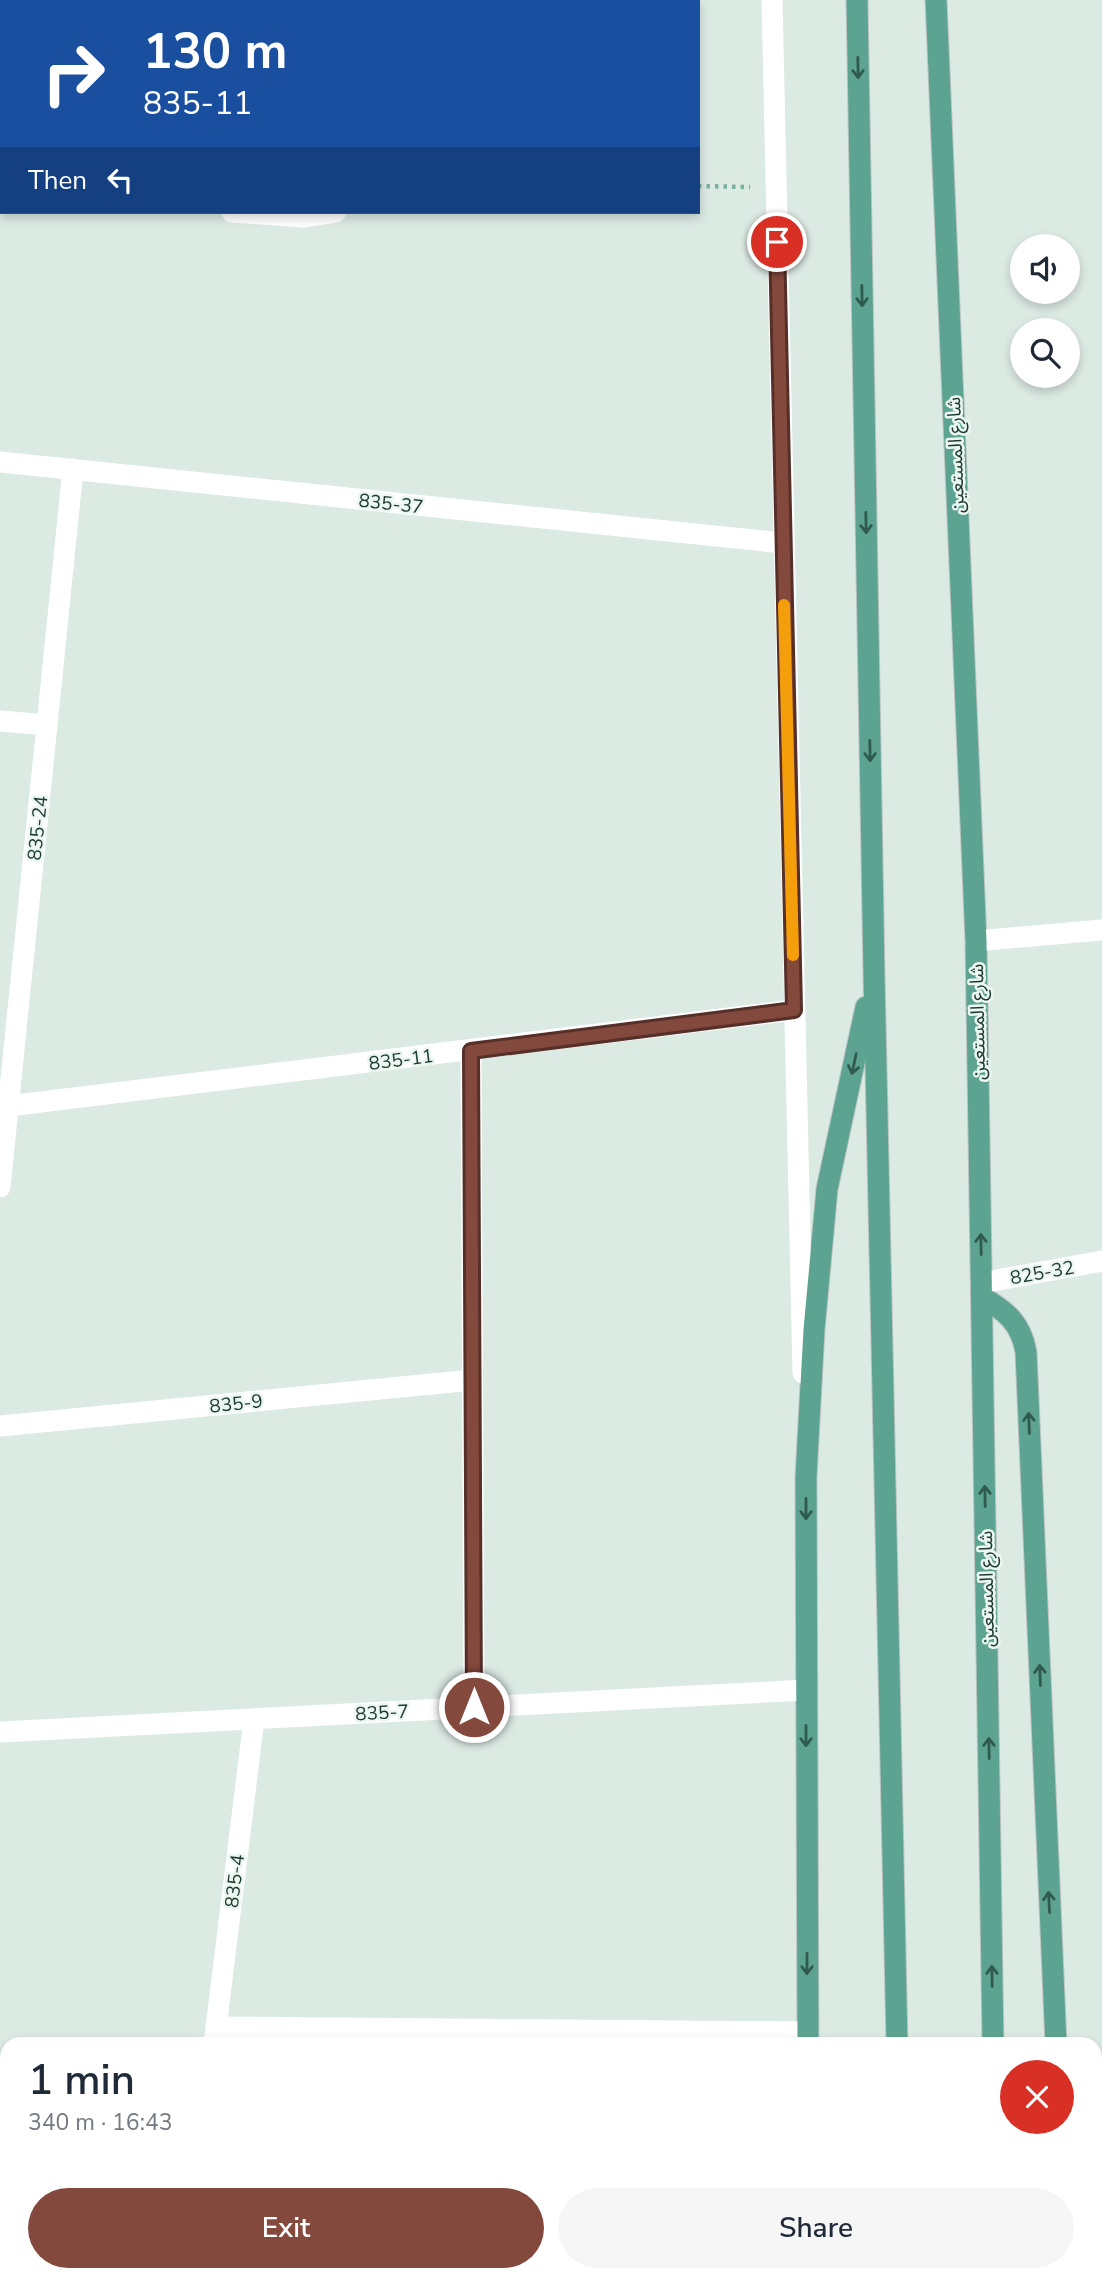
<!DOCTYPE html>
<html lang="en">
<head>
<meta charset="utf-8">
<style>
  :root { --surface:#fff; --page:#f6f6f7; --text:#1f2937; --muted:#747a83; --accent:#84493d }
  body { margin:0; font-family:"Nunito Sans","Noto Sans Arabic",sans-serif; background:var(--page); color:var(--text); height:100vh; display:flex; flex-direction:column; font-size:26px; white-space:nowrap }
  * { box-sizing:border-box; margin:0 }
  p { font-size:23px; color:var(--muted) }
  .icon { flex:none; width:38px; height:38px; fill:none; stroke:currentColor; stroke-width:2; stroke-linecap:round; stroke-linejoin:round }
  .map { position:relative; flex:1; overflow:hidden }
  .details { position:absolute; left:0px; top:2037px; width:1102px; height:245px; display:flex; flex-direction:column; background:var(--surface); border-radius:21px 21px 0 0; box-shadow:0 4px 10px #0003 }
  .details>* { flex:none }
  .hud { position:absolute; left:0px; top:0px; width:700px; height:214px; box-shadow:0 4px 10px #0003; background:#1a4fa0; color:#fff; overflow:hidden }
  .buttons { position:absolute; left:1010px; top:234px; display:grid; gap:14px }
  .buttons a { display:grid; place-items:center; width:70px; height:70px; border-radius:50%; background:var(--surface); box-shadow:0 4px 10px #0003; font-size:35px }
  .pin { position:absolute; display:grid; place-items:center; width:60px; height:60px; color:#fff; margin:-30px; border:4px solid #fff; border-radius:50%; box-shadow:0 2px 7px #0007 }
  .me { position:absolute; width:77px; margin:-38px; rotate:0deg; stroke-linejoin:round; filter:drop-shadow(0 0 5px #0008) }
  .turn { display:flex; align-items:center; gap:24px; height:147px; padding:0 28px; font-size:32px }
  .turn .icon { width:91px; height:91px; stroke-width:2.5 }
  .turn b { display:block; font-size:49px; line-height:60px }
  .then { display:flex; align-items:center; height:66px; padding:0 28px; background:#0003; gap:14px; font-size:26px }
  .round { display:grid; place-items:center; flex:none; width:74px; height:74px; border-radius:37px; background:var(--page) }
  .head { display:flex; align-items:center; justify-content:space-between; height:119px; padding:0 28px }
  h1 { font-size:42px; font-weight:600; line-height:52px }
  .action { display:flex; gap:14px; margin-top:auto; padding:14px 28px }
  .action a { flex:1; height:80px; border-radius:42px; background:var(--accent); color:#fff; font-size:28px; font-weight:600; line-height:80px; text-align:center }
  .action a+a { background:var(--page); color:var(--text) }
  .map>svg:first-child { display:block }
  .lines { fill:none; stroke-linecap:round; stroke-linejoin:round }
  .major-casing { stroke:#bbc4c2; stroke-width:23 }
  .path { stroke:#79b19f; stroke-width:4.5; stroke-dasharray:3.5 5; stroke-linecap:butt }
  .minor { stroke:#fff; stroke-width:21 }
  .major { stroke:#5ca491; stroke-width:21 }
  .oneway { stroke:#305a4e }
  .route-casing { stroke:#562f28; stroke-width:18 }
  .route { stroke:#84493d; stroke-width:12 }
  .slow { stroke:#f59e0b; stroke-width:12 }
  .labels { text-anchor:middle; stroke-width:5; stroke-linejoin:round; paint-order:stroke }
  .street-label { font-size:19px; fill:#1d3a32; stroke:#edf7f2 }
</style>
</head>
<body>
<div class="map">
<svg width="1102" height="2282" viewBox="0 0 1102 2282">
  <rect width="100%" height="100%" fill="#dceae4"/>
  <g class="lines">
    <defs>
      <g id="major">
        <path d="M 857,0 L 874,974 L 897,2044"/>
        <path d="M 936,0 L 976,941 L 993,2044"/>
        <path d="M 982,1297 C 1006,1311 1021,1323 1026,1352 L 1056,2044"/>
        <path d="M 808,2044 L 806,1477 L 814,1330 L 827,1189 L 866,1007"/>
        <path d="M 1096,2129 L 1102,2142"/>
        <path d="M 809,2275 L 809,2282"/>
        <path d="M 902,2275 L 902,2282"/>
        <path d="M 997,2275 L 997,2282"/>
        <path d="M 1062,2275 L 1062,2282"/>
      </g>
    </defs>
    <!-- major casing -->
    <use href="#major" class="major-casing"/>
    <!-- path -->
    <g class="path">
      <path d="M 615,2 L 616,0"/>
      <path d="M 698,186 L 750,187"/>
    </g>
    <!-- minor -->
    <g class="minor">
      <path d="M 772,0 L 803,1373"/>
      <path d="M 0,93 L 2,93"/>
      <path d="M 0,185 L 2,186"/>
      <path d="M 232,212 L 303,217 L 336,212"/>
      <path d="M 0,462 L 783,543"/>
      <path d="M 0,721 L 47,725"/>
      <path d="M 976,941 L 1102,930"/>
      <path d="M 471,1051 L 474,1707"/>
      <path d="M 8,1106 L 794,1010"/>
      <path d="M 0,1187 L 73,469"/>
      <path d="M 981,1283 L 1102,1261"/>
      <path d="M 0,1426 L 473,1380"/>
      <path d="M 0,1732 L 806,1690"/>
      <path d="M 216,2027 L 808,2032"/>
      <path d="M 214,2044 L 254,1719"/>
      <path d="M 684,2275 L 685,2282"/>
      <path d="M 186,2282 L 186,2275"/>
      <path d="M 791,2282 L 794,2275"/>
    </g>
    <!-- major -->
    <use href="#major" class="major"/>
  </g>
  <!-- one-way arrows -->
  <defs><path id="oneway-shaft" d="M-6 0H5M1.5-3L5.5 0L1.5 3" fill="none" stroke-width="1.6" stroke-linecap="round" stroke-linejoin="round" transform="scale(1.75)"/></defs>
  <g class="oneway">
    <use href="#oneway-shaft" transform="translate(858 68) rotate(89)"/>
    <use href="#oneway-shaft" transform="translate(862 296) rotate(89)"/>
    <use href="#oneway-shaft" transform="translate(866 523) rotate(89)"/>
    <use href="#oneway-shaft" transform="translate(870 751) rotate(89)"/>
    <use href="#oneway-shaft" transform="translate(854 1064) rotate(102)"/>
    <use href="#oneway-shaft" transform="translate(981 1244) rotate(-91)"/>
    <use href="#oneway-shaft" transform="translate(1029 1423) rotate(-92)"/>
    <use href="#oneway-shaft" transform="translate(985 1496) rotate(-91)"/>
    <use href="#oneway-shaft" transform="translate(806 1509) rotate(90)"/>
    <use href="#oneway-shaft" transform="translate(1040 1675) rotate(-92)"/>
    <use href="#oneway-shaft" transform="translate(806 1736) rotate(90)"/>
    <use href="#oneway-shaft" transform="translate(989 1748) rotate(-91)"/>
    <use href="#oneway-shaft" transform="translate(1049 1902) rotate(-93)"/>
    <use href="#oneway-shaft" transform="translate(807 1964) rotate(90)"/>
    <use href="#oneway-shaft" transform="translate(992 1976) rotate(-91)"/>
  </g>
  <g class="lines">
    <defs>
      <path id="route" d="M 474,1707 L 471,1051 L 794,1010 L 777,242"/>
    </defs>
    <!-- route casing -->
    <use href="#route" class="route-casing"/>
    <!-- route -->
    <use href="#route" class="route"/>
    <!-- slow -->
    <path class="slow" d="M 784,605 L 793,955"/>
  </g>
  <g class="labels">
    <!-- street labels -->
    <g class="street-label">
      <text transform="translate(955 455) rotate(-92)" y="7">شارع المستعين</text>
      <text transform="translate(391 503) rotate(6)" y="7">835-37</text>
      <text transform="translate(37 828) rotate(-84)" y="7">835-24</text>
      <text transform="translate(977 1022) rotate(-91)" y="7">شارع المستعين</text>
      <text transform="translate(401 1059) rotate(-7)" y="7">835-11</text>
      <text transform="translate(1042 1272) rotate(-10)" y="7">825-32</text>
      <text transform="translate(236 1403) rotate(-6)" y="7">835-9</text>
      <text transform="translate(986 1589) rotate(-91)" y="7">شارع المستعين</text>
      <text transform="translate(382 1712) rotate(-3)" y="7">835-7</text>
      <text transform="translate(234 1881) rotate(-83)" y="7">835-4</text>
    </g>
  </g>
</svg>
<div class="buttons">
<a><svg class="icon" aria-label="sound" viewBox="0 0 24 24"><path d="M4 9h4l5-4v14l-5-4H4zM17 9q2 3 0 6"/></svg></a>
<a><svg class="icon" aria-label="search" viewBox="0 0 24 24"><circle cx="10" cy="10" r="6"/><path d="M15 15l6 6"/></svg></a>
</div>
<div class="pin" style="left:777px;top:242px;background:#d93025"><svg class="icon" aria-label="arrive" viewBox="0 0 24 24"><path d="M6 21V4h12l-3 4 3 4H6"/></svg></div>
<svg class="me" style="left:474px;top:1707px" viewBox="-20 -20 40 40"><circle r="17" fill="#84493d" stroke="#fff" stroke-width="3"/><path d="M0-11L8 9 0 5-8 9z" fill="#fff"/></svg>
<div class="hud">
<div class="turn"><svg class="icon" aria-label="right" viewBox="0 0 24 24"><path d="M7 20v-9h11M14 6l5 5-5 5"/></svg><div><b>130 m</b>835-11</div></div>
<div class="then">Then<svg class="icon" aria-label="left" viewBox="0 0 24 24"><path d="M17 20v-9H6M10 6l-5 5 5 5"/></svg></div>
</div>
<section class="details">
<div class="head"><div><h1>1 min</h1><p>340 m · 16:43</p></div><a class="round" style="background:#d93025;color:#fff"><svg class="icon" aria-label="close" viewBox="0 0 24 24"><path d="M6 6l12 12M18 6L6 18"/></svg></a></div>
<div class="action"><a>Exit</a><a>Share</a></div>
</section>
</div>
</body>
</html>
